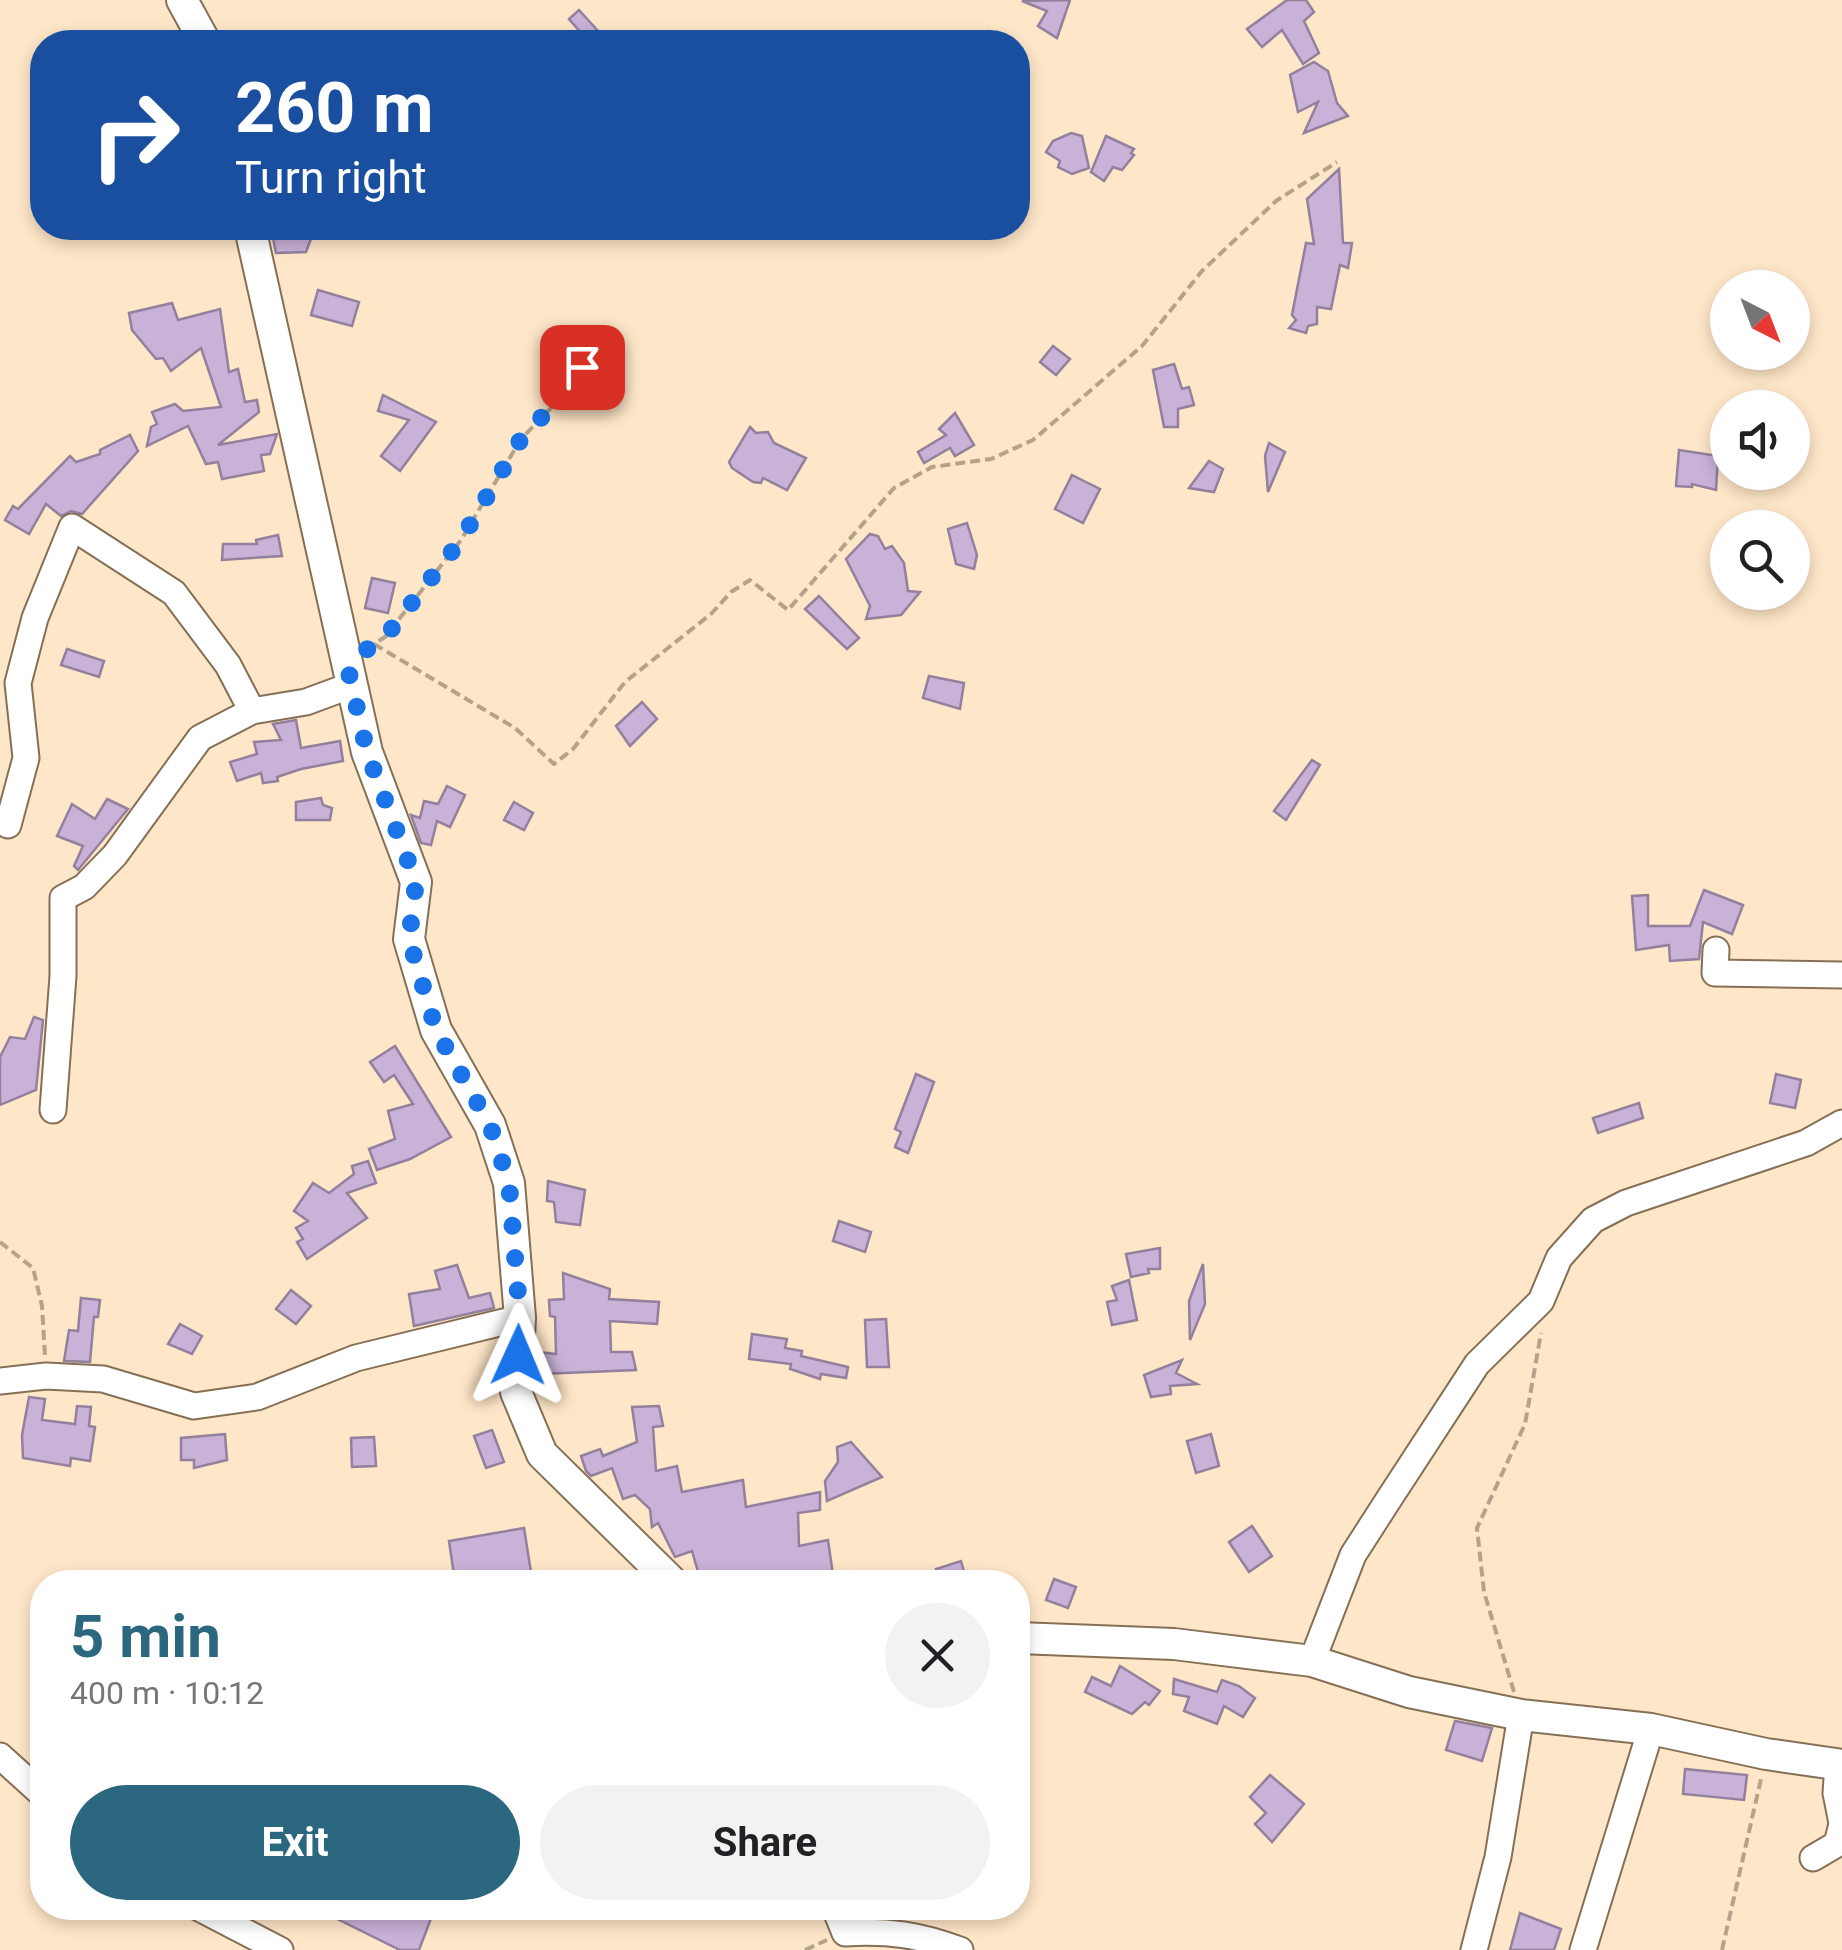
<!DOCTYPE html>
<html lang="en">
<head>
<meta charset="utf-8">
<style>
  :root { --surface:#fff; --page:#f2f2f2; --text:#202124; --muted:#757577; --accent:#2b677f }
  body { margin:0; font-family:Roboto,sans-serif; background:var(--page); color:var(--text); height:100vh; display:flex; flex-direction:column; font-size:38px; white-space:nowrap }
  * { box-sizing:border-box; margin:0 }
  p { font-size:32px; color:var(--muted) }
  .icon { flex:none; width:55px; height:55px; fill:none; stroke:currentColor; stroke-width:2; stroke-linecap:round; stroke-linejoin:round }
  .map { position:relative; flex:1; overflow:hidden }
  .side { position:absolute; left:30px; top:1570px; width:1000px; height:350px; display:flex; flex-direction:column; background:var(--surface); border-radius:40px; box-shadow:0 5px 15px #0003 }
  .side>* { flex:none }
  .top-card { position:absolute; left:30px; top:30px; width:1000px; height:210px; border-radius:40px; box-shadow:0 5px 15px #0003; background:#1a4fa0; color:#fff; overflow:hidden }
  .needle { width:65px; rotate:138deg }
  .buttons { position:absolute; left:1710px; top:270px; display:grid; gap:20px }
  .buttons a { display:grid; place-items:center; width:100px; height:100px; border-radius:50%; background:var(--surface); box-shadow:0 5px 15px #0003; font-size:50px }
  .pin { position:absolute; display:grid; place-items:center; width:85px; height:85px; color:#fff; margin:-42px; border-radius:20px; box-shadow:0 5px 15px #0006 }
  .me { position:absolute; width:110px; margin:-55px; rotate:1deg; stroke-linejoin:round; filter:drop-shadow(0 0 8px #0008) }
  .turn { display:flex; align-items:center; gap:35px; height:210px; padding:0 40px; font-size:45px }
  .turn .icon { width:130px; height:130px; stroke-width:2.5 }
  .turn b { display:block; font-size:70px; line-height:85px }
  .round { display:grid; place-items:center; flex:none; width:105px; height:105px; border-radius:52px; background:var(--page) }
  .overview { display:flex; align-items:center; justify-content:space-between; height:170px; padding:0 40px }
  h1 { font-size:60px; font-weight:700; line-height:75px; color:var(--accent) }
  .cta { display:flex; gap:20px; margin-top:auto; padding:20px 40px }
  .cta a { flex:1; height:115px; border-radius:60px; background:var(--accent); color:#fff; font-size:40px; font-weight:700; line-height:115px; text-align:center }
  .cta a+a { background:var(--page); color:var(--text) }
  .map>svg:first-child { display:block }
  .building { fill:#c9b1d8; stroke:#92809d; stroke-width:2.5 }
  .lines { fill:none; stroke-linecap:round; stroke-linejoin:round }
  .minor-casing { stroke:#857055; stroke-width:29 }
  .major-casing { stroke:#857055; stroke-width:34 }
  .path { stroke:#b5a28b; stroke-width:4; stroke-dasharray:10 5; stroke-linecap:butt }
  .minor { stroke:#fff; stroke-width:25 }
  .major { stroke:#fff; stroke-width:30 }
  .route { stroke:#1a73e8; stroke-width:18; stroke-dasharray:0 32.4 }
</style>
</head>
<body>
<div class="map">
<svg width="1842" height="1950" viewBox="0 0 1842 1950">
  <rect width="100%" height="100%" fill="#fee6c8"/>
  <!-- building -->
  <g class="building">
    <path d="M 1070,0 L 1057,38 L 1038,26 L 1047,11 L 1022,1 Z"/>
    <path d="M 1287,0 L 1306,0 L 1314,12 L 1304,21 L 1319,53 L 1303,64 L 1282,30 L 1262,47 L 1247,29 Z"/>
    <path d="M 579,10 L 589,21 L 608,42 L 577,42 L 582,34 L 569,19 Z"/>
    <path d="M 1314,62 L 1328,71 L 1337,103 L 1348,116 L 1304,133 L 1318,102 L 1298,112 L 1290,75 Z"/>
    <path d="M 1071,133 L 1082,136 L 1089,168 L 1072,174 L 1058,167 L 1060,161 L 1046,152 L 1053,141 Z"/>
    <path d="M 1106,136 L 1134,149 L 1131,153 L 1134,155 L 1122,170 L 1113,167 L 1104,181 L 1091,172 Z"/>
    <path d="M 1339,169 L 1343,243 L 1352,243 L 1348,268 L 1340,265 L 1331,309 L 1317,307 L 1317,324 L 1308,326 L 1306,333 L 1289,328 L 1296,320 L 1292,315 L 1306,243 L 1314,244 L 1307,199 Z"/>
    <path d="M 271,228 L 298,228 L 314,231 L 306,252 L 276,253 Z"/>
    <path d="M 318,290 L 359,302 L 352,326 L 311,315 Z"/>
    <path d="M 172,303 L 178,320 L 220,309 L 229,372 L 238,369 L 245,402 L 257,400 L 259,412 L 218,445 L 277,434 L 270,454 L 261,455 L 264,471 L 222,479 L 218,462 L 206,464 L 188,426 L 147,446 L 151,427 L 157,424 L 152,412 L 175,404 L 183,411 L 221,407 L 201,348 L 171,371 L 163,358 L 156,359 L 132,330 L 129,313 Z"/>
    <path d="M 1053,346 L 1070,359 L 1056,375 L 1040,362 Z"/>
    <path d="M 1174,364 L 1182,389 L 1189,387 L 1194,405 L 1178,409 L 1178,427 L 1164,427 L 1153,370 Z"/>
    <path d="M 383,395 L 436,422 L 400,471 L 381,456 L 409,420 L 378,411 Z"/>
    <path d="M 955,413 L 974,445 L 955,456 L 950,448 L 924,463 L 918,452 L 946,435 L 939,429 Z"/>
    <path d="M 750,427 L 756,433 L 768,432 L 774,443 L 806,458 L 787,490 L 763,478 L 761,483 L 753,482 L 732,468 L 729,462 Z"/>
    <path d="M 130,435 L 138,451 L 82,514 L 71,511 L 61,516 L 46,504 L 29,534 L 5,520 L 13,506 L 18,509 L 70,456 L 76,462 L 100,454 L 100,450 Z"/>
    <path d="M 1269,443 L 1285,452 L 1268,492 L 1265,456 Z"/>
    <path d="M 1679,450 L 1718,456 L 1716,490 L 1692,484 L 1692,487 L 1676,486 Z"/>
    <path d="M 1209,461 L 1223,469 L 1214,492 L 1189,488 Z"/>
    <path d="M 1072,475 L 1100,489 L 1083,523 L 1055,509 Z"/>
    <path d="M 967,523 L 977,555 L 974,569 L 956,564 L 948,529 Z"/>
    <path d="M 870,534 L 878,536 L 885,549 L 892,546 L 904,563 L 908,591 L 920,592 L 901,615 L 866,619 L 870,606 L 846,559 Z"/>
    <path d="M 278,535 L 282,556 L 222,560 L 223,544 L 257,544 L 256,540 Z"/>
    <path d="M 372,578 L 395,583 L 388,613 L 365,608 Z"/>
    <path d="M 819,596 L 859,638 L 847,649 L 805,609 Z"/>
    <path d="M 67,649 L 104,661 L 99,677 L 61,665 Z"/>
    <path d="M 929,676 L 964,683 L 960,709 L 923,698 Z"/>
    <path d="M 642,702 L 657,719 L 630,746 L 616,726 Z"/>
    <path d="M 296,720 L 301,748 L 340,741 L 343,761 L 301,769 L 277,777 L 278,781 L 263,783 L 261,773 L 237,781 L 230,762 L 257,754 L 254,742 L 281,740 L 273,724 Z"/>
    <path d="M 1312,760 L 1320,765 L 1286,820 L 1274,811 Z"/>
    <path d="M 447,786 L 465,795 L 450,827 L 437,821 L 431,845 L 421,843 L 411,815 L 420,818 L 424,801 L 438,804 Z"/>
    <path d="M 321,798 L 323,805 L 332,808 L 330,820 L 296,820 L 296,802 Z"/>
    <path d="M 107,799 L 128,809 L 78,870 L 74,866 L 83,846 L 57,836 L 72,804 L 95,819 Z"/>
    <path d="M 514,802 L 533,813 L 524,830 L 504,820 Z"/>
    <path d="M 1704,890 L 1743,905 L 1732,934 L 1703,922 L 1699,959 L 1670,961 L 1669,945 L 1636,950 L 1632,896 L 1648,895 L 1648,926 L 1690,926 Z"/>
    <path d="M 34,1017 L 43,1020 L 36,1090 L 0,1105 L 0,1057 L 10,1037 L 25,1039 Z"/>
    <path d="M 395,1046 L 451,1137 L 410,1159 L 377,1170 L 369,1149 L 395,1139 L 388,1111 L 413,1104 L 394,1075 L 384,1082 L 370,1062 Z"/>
    <path d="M 916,1074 L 934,1082 L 908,1153 L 895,1147 L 901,1132 L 895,1129 Z"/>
    <path d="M 1776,1074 L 1801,1080 L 1795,1108 L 1770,1103 Z"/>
    <path d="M 1639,1103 L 1643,1118 L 1598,1133 L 1593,1118 Z"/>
    <path d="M 368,1161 L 376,1183 L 347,1193 L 367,1218 L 307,1259 L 297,1242 L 303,1239 L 296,1228 L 308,1221 L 294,1211 L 313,1183 L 329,1193 L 354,1174 L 352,1166 Z"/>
    <path d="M 548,1181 L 585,1190 L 580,1225 L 556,1222 L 554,1202 L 547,1201 Z"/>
    <path d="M 839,1221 L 871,1232 L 865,1252 L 833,1241 Z"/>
    <path d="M 1160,1248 L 1160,1269 L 1148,1269 L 1149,1273 L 1131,1277 L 1126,1254 Z"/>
    <path d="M 1203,1264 L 1205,1304 L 1190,1340 L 1189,1301 Z"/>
    <path d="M 457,1265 L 469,1298 L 490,1293 L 494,1308 L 414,1326 L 409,1294 L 440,1289 L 435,1271 Z"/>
    <path d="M 563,1273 L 610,1289 L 609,1299 L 659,1302 L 657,1324 L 610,1321 L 611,1352 L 632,1352 L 636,1370 L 541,1374 L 538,1352 L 556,1354 L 555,1317 L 550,1316 L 549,1300 L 564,1299 Z"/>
    <path d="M 1129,1280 L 1137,1320 L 1112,1325 L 1107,1302 L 1117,1300 L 1112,1286 Z"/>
    <path d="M 291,1290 L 311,1306 L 296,1324 L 276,1309 Z"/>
    <path d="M 81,1298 L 100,1300 L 98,1317 L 94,1317 L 90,1362 L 64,1361 L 69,1330 L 78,1331 Z"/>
    <path d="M 886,1319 L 889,1367 L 867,1367 L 865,1320 Z"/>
    <path d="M 180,1324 L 202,1336 L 192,1354 L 168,1344 Z"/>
    <path d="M 752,1334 L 787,1339 L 785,1348 L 802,1351 L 801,1356 L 848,1367 L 846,1378 L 821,1374 L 820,1379 L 790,1369 L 791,1364 L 749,1359 Z"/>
    <path d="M 1182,1360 L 1176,1373 L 1197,1384 L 1170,1386 L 1171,1394 L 1151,1397 L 1144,1375 Z"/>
    <path d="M 29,1397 L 45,1399 L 42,1420 L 75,1424 L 77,1406 L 91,1407 L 89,1426 L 95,1427 L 90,1461 L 71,1458 L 70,1466 L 23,1458 L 22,1435 Z"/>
    <path d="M 659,1406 L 663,1426 L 653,1427 L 656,1471 L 677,1466 L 682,1492 L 743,1480 L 746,1507 L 820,1492 L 820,1510 L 798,1513 L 799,1546 L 828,1540 L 834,1582 L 701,1582 L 692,1551 L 675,1557 L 658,1523 L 652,1527 L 650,1509 L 635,1495 L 623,1499 L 612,1468 L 591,1476 L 586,1471 L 581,1456 L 600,1449 L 603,1456 L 637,1442 L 632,1407 Z"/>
    <path d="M 492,1430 L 504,1462 L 486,1468 L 474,1436 Z"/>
    <path d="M 225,1434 L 227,1460 L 194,1468 L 194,1460 L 181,1460 L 181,1438 Z"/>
    <path d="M 1211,1434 L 1219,1466 L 1196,1473 L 1187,1441 Z"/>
    <path d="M 374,1437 L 376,1466 L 352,1467 L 351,1438 Z"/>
    <path d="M 851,1442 L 882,1477 L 827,1501 L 825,1481 L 838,1462 L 837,1447 Z"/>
    <path d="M 1252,1526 L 1272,1556 L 1249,1572 L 1229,1542 Z"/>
    <path d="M 524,1528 L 531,1572 L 455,1582 L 449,1541 Z"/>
    <path d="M 961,1561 L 967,1582 L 939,1582 L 936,1569 Z"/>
    <path d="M 1054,1579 L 1076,1587 L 1068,1608 L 1046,1600 Z"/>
    <path d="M 1120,1666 L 1160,1691 L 1149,1705 L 1145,1702 L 1132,1714 L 1085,1692 L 1092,1677 L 1111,1686 Z"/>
    <path d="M 1174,1679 L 1217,1692 L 1222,1680 L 1239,1686 L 1255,1698 L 1243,1717 L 1224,1706 L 1217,1724 L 1184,1711 L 1189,1697 L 1173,1694 Z"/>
    <path d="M 1455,1721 L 1492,1728 L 1482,1761 L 1446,1750 Z"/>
    <path d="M 1685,1769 L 1747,1775 L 1744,1800 L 1683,1794 Z"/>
    <path d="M 1270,1775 L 1304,1804 L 1272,1842 L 1255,1824 L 1266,1813 L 1250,1797 Z"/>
    <path d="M 315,1908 L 435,1908 L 419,1950 L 400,1950 Z"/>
    <path d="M 1520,1913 L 1561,1929 L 1554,1950 L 1510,1950 Z"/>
  </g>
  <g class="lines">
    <defs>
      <g id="minor">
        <path d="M 8,825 L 26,758 L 18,683 L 35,618 L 72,527 L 174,593 L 228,665 L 252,711"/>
        <path d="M 1716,950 L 1715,973 L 1842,975"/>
        <path d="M 53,1110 L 63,976 L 63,898 L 84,887 L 115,855 L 200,738 L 252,711 L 306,702 L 352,685"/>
        <path d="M 0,1381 L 46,1376 L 103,1379 L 194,1406 L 257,1397 L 356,1358 L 520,1318"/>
        <path d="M 1312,1661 L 1353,1555 L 1387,1502 L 1477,1364 L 1541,1301 L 1559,1258 L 1593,1220 L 1626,1203 L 1806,1143 L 1842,1123"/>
        <path d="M 0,1756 L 42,1794"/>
        <path d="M 1838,1764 L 1836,1793 L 1842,1823"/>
        <path d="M 1813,1858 L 1837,1844 L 1842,1824"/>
        <path d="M 199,1908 L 280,1950"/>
        <path d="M 835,1908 L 845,1933 C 887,1930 920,1935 960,1950"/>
        <path d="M 1474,1950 L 1498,1857 L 1521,1715"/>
        <path d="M 1583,1950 L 1651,1729"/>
      </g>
      <g id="major">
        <path d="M 182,0 L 205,42"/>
        <path d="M 250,228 L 367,752 L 416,882 L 409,939 L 436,1030 L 490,1125 L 509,1183 L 520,1318 L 516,1392 L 542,1454 L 672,1582"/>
        <path d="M 1018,1638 L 1174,1644 L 1312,1661 L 1409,1692 L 1521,1715 L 1651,1729 L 1766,1754 L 1842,1765"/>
      </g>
    </defs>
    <!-- minor casing -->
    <use href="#minor" class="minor-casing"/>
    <!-- major casing -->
    <use href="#major" class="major-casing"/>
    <!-- path -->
    <g class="path">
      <path d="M 374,644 L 515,728 L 554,764 L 573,749 L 625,682 L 711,614 L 731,592 L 750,580 L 788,610 L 894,488 L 932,467 L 991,459 L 1033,440 L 1142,346 L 1202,271 L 1276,201 L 1337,162"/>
      <path d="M 366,649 L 385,637 L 461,540 L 521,439 L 556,403 L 581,367"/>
      <path d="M 0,1242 L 33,1268 L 42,1306 L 45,1356"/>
      <path d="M 1514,1692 L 1484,1592 L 1477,1528 L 1525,1424 L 1541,1333"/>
      <path d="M 805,1950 L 827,1940"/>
      <path d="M 1722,1950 L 1761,1779"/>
    </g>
    <!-- minor -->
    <use href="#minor" class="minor"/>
    <!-- major -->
    <use href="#major" class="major"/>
  </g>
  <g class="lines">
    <!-- route -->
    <path class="route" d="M 518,1355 L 520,1318 L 509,1183 L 490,1125 L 436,1030 L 409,939 L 416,882 L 367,752 L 349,673 L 366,650 L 386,636 L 461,540 L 521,439 L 556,402 L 582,367"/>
  </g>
</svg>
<div class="buttons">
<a><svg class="needle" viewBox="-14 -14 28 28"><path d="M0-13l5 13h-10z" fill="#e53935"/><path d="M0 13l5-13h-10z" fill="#757577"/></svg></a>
<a><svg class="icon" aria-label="sound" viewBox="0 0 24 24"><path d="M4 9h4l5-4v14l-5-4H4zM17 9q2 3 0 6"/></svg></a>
<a><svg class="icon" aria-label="search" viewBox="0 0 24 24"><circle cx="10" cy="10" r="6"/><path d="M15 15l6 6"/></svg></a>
</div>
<div class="pin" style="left:582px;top:367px;background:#d93025"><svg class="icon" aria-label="arrive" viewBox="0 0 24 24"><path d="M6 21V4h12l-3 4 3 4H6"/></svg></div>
<svg class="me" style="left:518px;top:1355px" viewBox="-20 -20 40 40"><path d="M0-17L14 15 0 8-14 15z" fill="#1a73e8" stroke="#fff" stroke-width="4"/></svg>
<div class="top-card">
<div class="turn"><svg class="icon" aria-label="right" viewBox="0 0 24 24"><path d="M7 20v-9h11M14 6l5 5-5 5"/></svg><div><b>260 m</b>Turn right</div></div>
</div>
<section class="side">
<div class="overview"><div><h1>5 min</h1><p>400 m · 10:12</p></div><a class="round"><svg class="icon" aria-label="close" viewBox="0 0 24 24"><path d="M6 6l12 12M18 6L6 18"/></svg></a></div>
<div class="cta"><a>Exit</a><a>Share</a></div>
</section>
</div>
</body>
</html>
